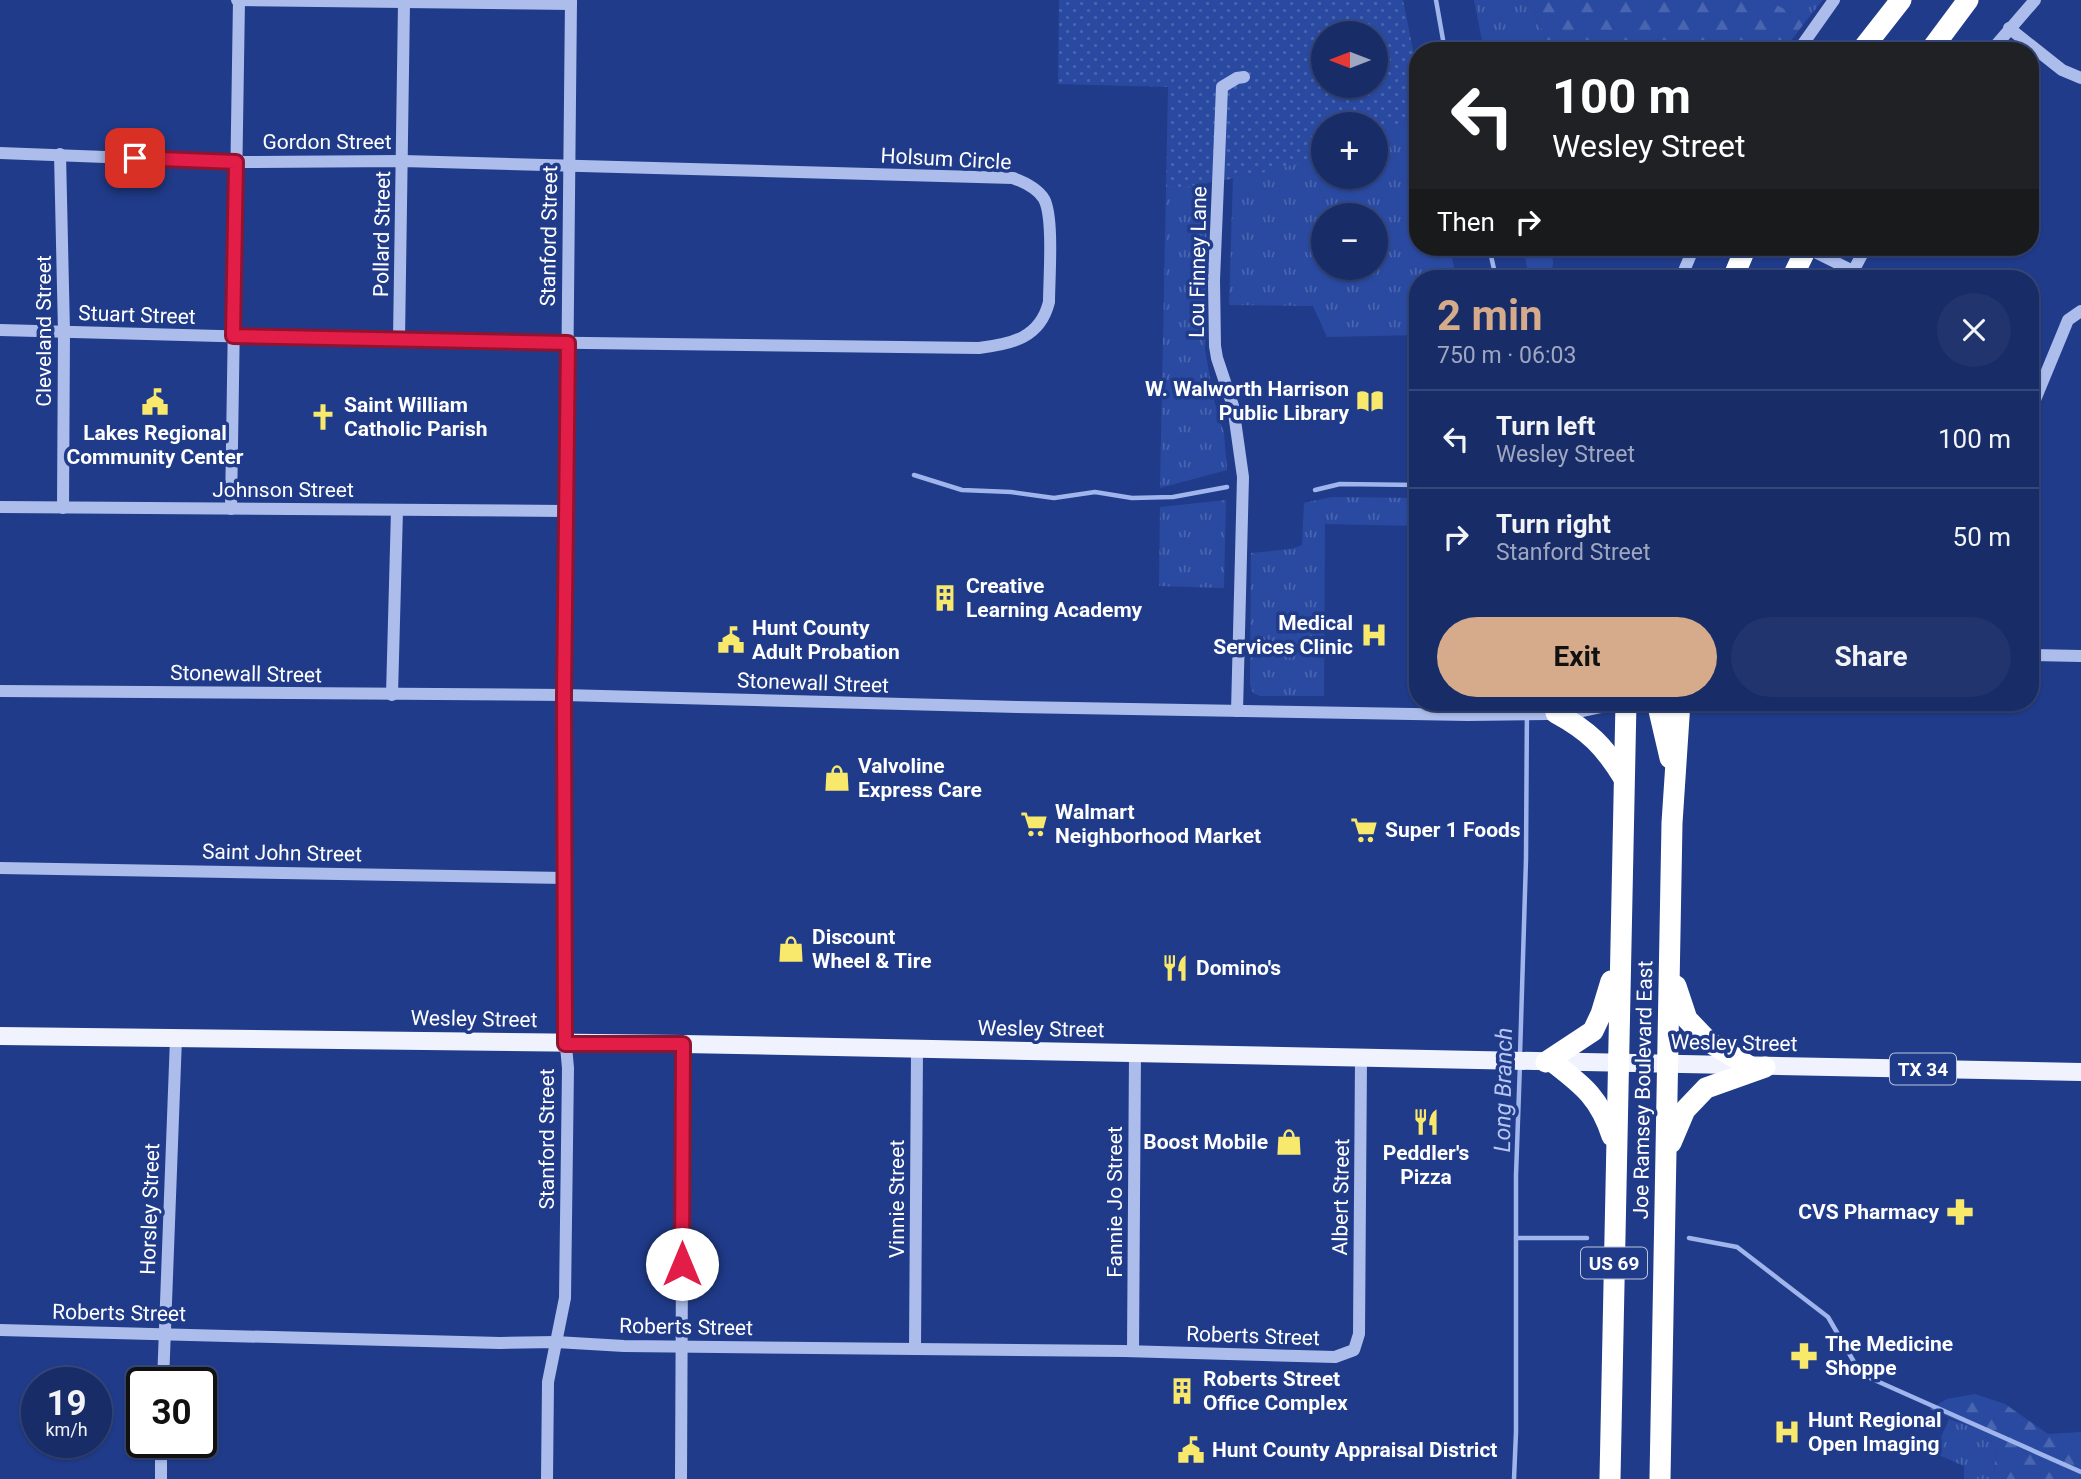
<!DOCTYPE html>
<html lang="en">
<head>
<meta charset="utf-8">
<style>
  :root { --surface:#182c67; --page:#21346d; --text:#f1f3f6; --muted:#9fa7c0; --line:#36487b; --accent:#d6ab8b }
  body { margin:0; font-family:Roboto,sans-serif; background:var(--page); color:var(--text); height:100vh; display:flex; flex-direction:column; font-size:26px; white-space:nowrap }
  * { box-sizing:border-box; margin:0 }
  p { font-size:23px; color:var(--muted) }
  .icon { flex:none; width:38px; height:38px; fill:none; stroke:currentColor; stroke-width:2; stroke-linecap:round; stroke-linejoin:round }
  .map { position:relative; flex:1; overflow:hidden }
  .drawer { position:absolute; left:1409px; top:270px; width:630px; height:441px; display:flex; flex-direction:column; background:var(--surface); border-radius:28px; box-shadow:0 2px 5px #0004,0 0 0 2px var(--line) }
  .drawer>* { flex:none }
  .hud { position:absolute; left:1409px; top:42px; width:630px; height:214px; border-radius:28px; box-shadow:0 2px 5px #0004,0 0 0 2px var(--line); background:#202124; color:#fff; overflow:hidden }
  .needle { width:46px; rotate:270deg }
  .buttons { position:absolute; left:1311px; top:21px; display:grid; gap:14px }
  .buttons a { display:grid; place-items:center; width:77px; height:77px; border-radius:50%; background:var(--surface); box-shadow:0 2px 5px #0004,0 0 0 2px var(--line); font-size:35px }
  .speed { position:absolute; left:21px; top:1367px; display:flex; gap:14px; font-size:35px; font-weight:700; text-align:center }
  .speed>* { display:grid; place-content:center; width:91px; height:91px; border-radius:50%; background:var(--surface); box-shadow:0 2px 5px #0004,0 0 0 2px var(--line); line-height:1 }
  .speed small { font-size:18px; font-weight:400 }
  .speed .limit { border:4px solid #111; border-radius:10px; background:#fff; color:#111 }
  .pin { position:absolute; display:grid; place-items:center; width:60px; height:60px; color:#fff; margin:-30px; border-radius:14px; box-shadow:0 4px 10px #0006 }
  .me { position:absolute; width:77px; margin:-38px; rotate:0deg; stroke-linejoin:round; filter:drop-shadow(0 0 5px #0008) }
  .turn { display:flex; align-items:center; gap:24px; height:147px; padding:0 28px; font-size:32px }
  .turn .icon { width:91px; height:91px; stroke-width:2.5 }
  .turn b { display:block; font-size:49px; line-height:60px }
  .then { display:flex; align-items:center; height:66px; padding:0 28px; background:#0003; gap:14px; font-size:26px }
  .round { display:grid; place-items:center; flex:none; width:74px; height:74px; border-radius:37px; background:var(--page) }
  .headline { display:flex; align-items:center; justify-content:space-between; height:119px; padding:0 28px }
  h1 { font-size:42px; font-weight:700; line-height:52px; color:var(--accent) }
  .button { display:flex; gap:14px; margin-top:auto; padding:14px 28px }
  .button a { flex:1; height:80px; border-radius:42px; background:var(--accent); color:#111; font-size:28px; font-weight:700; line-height:80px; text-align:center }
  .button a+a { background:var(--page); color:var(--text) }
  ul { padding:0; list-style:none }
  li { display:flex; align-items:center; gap:21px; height:98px; padding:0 28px; border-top:2px solid var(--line) }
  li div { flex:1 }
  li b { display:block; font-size:26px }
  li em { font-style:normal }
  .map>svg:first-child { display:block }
  .grass { fill:url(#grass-tufts); fill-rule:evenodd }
  .forest { fill:url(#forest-firs) }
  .park { fill:url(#park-dots); fill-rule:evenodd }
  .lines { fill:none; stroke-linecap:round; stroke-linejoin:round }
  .stream { stroke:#9fb5ec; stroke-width:4.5 }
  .minor { stroke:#acbdeb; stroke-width:12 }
  .major { stroke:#f0f3fe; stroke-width:18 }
  .highway { stroke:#fff; stroke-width:21 }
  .route-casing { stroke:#92132f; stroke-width:18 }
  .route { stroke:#e11d48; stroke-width:12 }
  .labels { text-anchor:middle; stroke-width:7; stroke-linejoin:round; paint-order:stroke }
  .shield { fill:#203b89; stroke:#bcc4dc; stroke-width:2 }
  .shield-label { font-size:19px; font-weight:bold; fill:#fff }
  .street-label { font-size:21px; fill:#fff; stroke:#203b89 }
  .poi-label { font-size:21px; font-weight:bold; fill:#fff; stroke:#203b89; text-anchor:start }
  .water-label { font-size:23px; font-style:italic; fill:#b7c7f2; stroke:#203b89 }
</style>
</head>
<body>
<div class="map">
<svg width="2081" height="1479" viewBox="0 0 2081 1479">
  <defs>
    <pattern id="grass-tufts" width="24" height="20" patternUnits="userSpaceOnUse" patternTransform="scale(1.75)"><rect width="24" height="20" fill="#2a4aa1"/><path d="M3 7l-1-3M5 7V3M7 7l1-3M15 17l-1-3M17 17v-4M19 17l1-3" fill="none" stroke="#4a65af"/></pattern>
    <pattern id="forest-firs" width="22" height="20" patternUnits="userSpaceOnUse" patternTransform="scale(1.75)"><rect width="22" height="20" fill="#2a4aa1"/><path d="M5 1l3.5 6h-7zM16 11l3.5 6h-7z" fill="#4a65af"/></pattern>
    <pattern id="park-dots" width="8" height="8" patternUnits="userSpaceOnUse" patternTransform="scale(1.75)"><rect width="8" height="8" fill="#2a4aa1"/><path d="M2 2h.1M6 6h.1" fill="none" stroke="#4a65af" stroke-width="1.8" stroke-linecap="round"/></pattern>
  </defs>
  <rect width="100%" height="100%" fill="#203b89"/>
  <!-- grass -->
  <g class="grass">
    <path d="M 1474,0 L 1526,0 L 1533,8 L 1551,51 L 1484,51 Z"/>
    <path d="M 1768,0 L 1823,0 L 1806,21 Z"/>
    <path d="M 1417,114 L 1418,247 L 1450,247 L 1456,278 L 1418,278 L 1417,335 L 1327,337 L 1313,306 L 1229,305 L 1233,178 L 1323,157 L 1323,177 L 1376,177 L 1376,135 ZM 1323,215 L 1376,215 L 1376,268 L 1323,268 Z"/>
    <path d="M 1207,183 L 1205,350 L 1214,400 L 1224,433 L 1227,470 L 1160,488 L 1166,190 Z"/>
    <path d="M 1523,247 L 1552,247 L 1553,264 L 1550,278 L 1529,278 Z"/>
    <path d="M 1332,497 L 1417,498 L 1417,526 L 1325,524 L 1324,696 L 1260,696 L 1253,693 L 1250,685 L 1251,553 L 1291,549 L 1302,545 L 1304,503 Z"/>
    <path d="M 1226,500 L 1224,588 L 1159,586 L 1160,507 Z"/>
    <path d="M 1949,1419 L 1974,1428 L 1996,1445 L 1994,1479 L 1964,1479 L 1964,1466 L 1934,1453 Z"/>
  </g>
  <!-- forest -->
  <g class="forest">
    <path d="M 1526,0 L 1768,0 L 1806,21 L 1783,51 L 1551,51 L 1533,8 Z"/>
    <path d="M 1975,1394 L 2005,1404 L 2048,1434 L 2081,1432 L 2081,1479 L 1994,1479 L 1996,1445 L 1974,1428 L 1930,1409 L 1947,1399 Z"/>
  </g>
  <!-- park -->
  <path class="park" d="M 1059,0 L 1403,0 L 1417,70 L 1417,114 L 1376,135 L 1376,124 L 1323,124 L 1323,157 L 1254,175 L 1166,190 L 1168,87 L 1058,84 ZM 1323,33 L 1376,33 L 1376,86 L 1323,86 Z"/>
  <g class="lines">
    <!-- stream -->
    <g class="stream">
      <path d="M 1436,0 L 1445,51"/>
      <path d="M 1489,247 L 1496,278"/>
      <path d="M 914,475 L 962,490 L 1011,492 L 1054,498 L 1095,492 L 1132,498 L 1173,497 L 1227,487"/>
      <path d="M 1315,490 L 1340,484 L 1418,485"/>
      <path d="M 1520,1055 L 1526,859 L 1527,702"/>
      <path d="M 1516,1238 L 1587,1238"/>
      <path d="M 1689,1238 L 1737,1247 L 1828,1317 L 1861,1374 L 2081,1472"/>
      <path d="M 1514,1479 L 1516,1432 L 1516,1175 L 1520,1064"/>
    </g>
    <!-- minor -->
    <g class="minor">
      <path d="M 237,0 L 571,4"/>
      <path d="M 2009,28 L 2062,70 L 2081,78"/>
      <path d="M 1798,51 L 1834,0"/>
      <path d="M 1991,51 L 2035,0"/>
      <path d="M 0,153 L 236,162 L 403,161 L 1013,178 C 1024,182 1038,189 1044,199 C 1054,217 1049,279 1049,302 C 1040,338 1012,344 979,348 L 363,340 L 0,330"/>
      <path d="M 60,154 L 64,332 L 63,508"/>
      <path d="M 1805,247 L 1853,271"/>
      <path d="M 1850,277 L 1866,247"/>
      <path d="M 1681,278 L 1694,247"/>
      <path d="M 399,340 L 404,3"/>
      <path d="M 2030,412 L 2068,320 L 2081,311"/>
      <path d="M 0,507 L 566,511"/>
      <path d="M 231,509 L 239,0"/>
      <path d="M 2030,655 L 2081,656"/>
      <path d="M 0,691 L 564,695 L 1017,707 L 1468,715 L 1548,714 L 1583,711 L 1625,702"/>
      <path d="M 392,695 L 397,510"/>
      <path d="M 1237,711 L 1243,477 L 1233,406 L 1217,358 L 1215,346 L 1214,280 L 1222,87 L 1237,78 L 1244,77"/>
      <path d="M 0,868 L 564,878"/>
      <path d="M 0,1330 L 500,1343 L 556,1342 L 624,1346 L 1124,1351 L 1335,1357 L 1354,1350 L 1359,1334 L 1361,1059"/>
      <path d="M 915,1349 L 917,1050"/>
      <path d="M 1133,1351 L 1135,1053"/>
      <path d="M 163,1382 L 176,1038"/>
      <path d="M 161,1442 L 161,1479"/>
      <path d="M 547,1479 L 548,1382 L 565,1298 L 568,1068 L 564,1025 L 564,695 L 571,0"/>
      <path d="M 681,1479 L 683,1044"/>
    </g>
    <!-- major -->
    <path class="major" d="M 0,1036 L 683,1044 L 2081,1072"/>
    <!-- highway -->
    <g class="highway">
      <path d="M 1861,51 L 1901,0"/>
      <path d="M 1930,51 L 1968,0"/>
      <path d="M 1733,278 L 1746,247"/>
      <path d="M 1792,278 L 1807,247"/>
      <path d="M 1657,702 L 1670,758"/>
      <path d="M 1556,713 C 1589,731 1604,746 1623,777"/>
      <path d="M 1676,986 L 1687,1019 L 1709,1042 L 1749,1066"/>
      <path d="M 1546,1062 L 1593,1031 L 1601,1014 L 1611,981"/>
      <path d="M 1554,1063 C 1584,1086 1600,1099 1612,1136"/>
      <path d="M 1671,1143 L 1685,1110 L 1706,1088 L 1765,1067"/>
      <path d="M 1610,1479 L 1626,702"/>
      <path d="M 1660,1479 L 1672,823 L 1680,702"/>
    </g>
  </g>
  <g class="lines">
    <defs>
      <path id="route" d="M 135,158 L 236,162 L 233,336 L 568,343 L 564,695 L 565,1044 L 683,1044 L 682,1264"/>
    </defs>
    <!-- route casing -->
    <use href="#route" class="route-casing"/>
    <!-- route -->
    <use href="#route" class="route"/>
  </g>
  <!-- icons -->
  <defs>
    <symbol id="library-bare" viewBox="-9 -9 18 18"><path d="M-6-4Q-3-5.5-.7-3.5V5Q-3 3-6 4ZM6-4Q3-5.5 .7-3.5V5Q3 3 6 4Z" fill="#f8e96d" stroke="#203b89" stroke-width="2.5" paint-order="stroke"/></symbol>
    <symbol id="civic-bare" viewBox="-9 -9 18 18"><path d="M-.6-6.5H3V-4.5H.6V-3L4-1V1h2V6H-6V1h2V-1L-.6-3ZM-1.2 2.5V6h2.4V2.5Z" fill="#f8e96d" stroke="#203b89" stroke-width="2.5" paint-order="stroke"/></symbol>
    <symbol id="church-bare" viewBox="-9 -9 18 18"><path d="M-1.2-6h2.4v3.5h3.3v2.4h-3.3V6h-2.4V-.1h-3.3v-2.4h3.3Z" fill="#f8e96d" stroke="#203b89" stroke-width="2.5" paint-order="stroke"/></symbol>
    <symbol id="building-bare" viewBox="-9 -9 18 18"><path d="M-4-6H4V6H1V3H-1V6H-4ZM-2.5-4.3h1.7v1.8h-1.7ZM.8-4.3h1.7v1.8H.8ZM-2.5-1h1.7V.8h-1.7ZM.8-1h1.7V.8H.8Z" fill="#f8e96d" stroke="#203b89" stroke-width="2.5" paint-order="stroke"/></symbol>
    <symbol id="hospital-bare" viewBox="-9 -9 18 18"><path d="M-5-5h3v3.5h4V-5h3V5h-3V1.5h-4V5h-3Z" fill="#f8e96d" stroke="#203b89" stroke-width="2.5" paint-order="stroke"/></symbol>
    <symbol id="shop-bare" viewBox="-9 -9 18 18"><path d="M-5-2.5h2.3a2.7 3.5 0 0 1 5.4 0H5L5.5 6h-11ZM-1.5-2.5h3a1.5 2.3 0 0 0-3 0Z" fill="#f8e96d" stroke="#203b89" stroke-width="2.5" paint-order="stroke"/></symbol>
    <symbol id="supermarket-bare" viewBox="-9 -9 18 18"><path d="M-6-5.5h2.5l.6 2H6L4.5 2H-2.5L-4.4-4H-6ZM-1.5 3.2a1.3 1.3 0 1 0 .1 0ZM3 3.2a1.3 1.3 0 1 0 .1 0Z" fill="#f8e96d" stroke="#203b89" stroke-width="2.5" paint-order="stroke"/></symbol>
    <symbol id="restaurant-bare" viewBox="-9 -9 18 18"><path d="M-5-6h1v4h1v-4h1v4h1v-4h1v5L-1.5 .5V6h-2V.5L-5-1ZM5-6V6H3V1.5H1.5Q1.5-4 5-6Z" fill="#f8e96d" stroke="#203b89" stroke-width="2.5" paint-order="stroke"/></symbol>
    <symbol id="pharmacy-bare" viewBox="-9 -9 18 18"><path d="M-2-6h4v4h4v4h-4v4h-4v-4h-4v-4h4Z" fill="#f8e96d" stroke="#203b89" stroke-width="2.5" paint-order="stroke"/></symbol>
  </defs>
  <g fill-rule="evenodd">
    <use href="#library-bare" x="1351" y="382" width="38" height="38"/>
    <use href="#civic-bare" x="136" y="383" width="38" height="38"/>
    <use href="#church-bare" x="304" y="398" width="38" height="38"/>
    <use href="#building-bare" x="926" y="579" width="38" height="38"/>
    <use href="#hospital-bare" x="1355" y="616" width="38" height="38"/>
    <use href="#civic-bare" x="712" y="621" width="38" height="38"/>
    <use href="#shop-bare" x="818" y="759" width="38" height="38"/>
    <use href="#supermarket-bare" x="1015" y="805" width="38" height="38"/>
    <use href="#supermarket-bare" x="1345" y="811" width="38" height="38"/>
    <use href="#shop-bare" x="772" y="930" width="38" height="38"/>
    <use href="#restaurant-bare" x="1156" y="949" width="38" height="38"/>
    <use href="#restaurant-bare" x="1407" y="1103" width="38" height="38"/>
    <use href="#shop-bare" x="1270" y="1123" width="38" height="38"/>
    <use href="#pharmacy-bare" x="1941" y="1193" width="38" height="38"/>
    <use href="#pharmacy-bare" x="1785" y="1337" width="38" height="38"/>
    <use href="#building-bare" x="1163" y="1372" width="38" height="38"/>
    <use href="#hospital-bare" x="1768" y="1413" width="38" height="38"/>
    <use href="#civic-bare" x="1172" y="1431" width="38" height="38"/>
  </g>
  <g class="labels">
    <!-- shield labels -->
    <g class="shield">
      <rect x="1890" y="1053.5" width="66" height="31" rx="5"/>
      <rect x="1581" y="1247.5" width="66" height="31" rx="5"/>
    </g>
    <g class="shield-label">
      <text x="1923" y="1076">TX 34</text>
      <text x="1614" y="1270">US 69</text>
    </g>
    <!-- street labels -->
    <g class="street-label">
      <text x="327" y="149">Gordon Street</text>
      <text transform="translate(946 159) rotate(3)" y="7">Holsum Circle</text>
      <text transform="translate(382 234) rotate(-89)" y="7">Pollard Street</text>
      <text transform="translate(549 236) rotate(-89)" y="7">Stanford Street</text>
      <text transform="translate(1198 262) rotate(-89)" y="7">Lou Finney Lane</text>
      <text transform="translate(137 315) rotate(2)" y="7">Stuart Street</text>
      <text transform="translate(44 331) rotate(-90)" y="7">Cleveland Street</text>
      <text x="283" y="497">Johnson Street</text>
      <text transform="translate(246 674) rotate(1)" y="7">Stonewall Street</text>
      <text transform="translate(813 683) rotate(2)" y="7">Stonewall Street</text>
      <text transform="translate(282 853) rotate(1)" y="7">Saint John Street</text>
      <text transform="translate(474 1019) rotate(1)" y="7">Wesley Street</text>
      <text transform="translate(1041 1029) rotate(1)" y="7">Wesley Street</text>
      <text transform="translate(1734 1043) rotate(1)" y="7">Wesley Street</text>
      <text transform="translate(1643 1090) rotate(-89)" y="7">Joe Ramsey Boulevard East</text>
      <text transform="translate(547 1139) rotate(-90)" y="7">Stanford Street</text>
      <text transform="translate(1341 1197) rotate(-89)" y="7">Albert Street</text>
      <text transform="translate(897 1199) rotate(-90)" y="7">Vinnie Street</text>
      <text transform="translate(1115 1202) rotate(-90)" y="7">Fannie Jo Street</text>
      <text transform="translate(150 1209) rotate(-88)" y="7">Horsley Street</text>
      <text transform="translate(119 1313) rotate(1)" y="7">Roberts Street</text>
      <text transform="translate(686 1327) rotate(1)" y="7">Roberts Street</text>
      <text transform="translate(1253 1336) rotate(2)" y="7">Roberts Street</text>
    </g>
    <!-- poi labels -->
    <g class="poi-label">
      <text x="1349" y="396" text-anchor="end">W. Walworth Harrison<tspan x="1349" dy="24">Public Library</tspan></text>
      <text x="344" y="412">Saint William<tspan x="344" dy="24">Catholic Parish</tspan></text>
      <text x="155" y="440" text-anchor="middle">Lakes Regional<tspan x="155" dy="24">Community Center</tspan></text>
      <text x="966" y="593">Creative<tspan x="966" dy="24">Learning Academy</tspan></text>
      <text x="1353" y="630" text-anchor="end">Medical<tspan x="1353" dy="24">Services Clinic</tspan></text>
      <text x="752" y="635">Hunt County<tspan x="752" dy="24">Adult Probation</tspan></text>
      <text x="858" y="773">Valvoline<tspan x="858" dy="24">Express Care</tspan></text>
      <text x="1055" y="819">Walmart<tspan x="1055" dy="24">Neighborhood Market</tspan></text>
      <text x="1385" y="837">Super 1 Foods</text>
      <text x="812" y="944">Discount<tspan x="812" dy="24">Wheel &amp; Tire</tspan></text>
      <text x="1196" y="975">Domino's</text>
      <text x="1268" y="1149" text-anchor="end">Boost Mobile</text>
      <text x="1426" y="1160" text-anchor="middle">Peddler's<tspan x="1426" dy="24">Pizza</tspan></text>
      <text x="1939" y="1219" text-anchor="end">CVS Pharmacy</text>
      <text x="1825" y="1351">The Medicine<tspan x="1825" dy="24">Shoppe</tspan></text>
      <text x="1203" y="1386">Roberts Street<tspan x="1203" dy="24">Office Complex</tspan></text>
      <text x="1808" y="1427">Hunt Regional<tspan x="1808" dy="24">Open Imaging</tspan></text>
      <text x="1212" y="1457">Hunt County Appraisal District</text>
    </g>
    <!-- water labels -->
    <g class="water-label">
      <text transform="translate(1503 1090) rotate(-89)" y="8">Long Branch</text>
    </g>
  </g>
</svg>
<div class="buttons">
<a><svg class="needle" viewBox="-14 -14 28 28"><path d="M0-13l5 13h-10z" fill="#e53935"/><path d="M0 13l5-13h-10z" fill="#9fa7c0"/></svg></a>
<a>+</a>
<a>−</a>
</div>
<div class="speed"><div>19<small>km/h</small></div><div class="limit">30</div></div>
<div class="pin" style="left:135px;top:158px;background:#d93025"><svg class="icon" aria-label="arrive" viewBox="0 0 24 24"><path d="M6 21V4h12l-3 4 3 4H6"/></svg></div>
<svg class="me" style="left:682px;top:1264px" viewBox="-20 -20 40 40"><circle r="19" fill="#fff"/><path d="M0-13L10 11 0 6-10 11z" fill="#e11d48"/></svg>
<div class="hud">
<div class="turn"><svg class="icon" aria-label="left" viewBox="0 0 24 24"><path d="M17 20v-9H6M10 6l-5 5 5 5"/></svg><div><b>100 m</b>Wesley Street</div></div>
<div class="then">Then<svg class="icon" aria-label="right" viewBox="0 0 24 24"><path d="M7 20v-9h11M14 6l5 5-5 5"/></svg></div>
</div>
<section class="drawer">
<div class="headline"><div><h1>2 min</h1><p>750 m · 06:03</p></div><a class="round"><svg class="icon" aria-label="close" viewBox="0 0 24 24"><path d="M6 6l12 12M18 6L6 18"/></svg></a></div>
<ul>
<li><svg class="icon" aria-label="left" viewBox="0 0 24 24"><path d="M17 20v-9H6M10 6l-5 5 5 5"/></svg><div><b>Turn left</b><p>Wesley Street</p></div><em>100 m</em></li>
<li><svg class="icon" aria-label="right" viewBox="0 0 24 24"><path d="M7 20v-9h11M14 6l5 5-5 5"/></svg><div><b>Turn right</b><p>Stanford Street</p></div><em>50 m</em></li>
</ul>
<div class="button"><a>Exit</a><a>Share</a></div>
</section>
</div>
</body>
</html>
